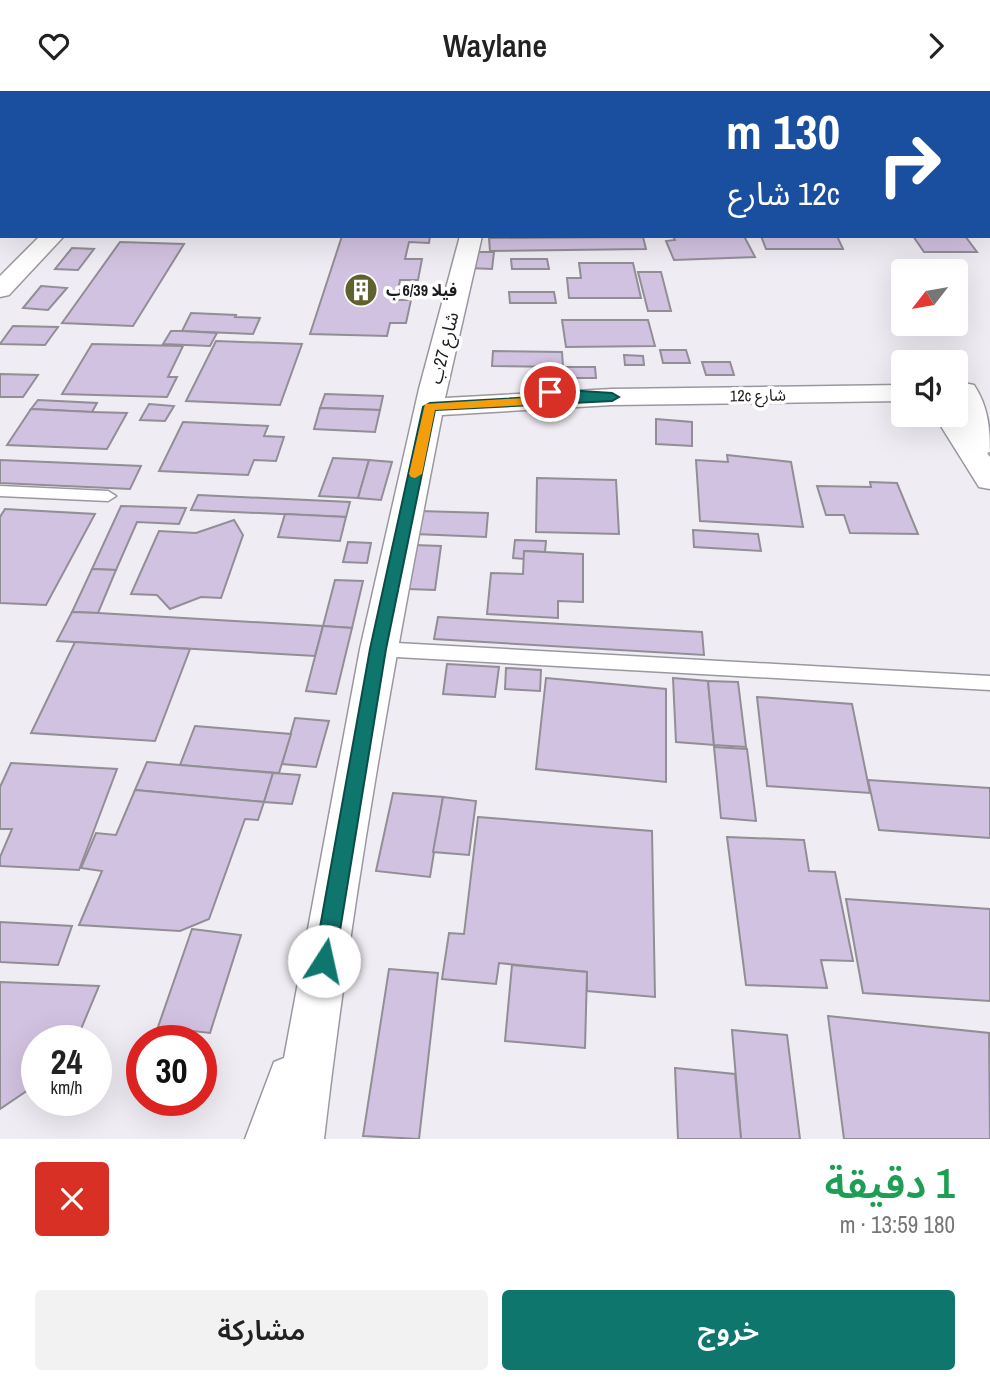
<!DOCTYPE html>
<html lang="ar">
<head>
<meta charset="utf-8">
<style>
  :root { --surface:#fff; --page:#f2f2f2; --text:#222; --muted:#767676; --accent:#0f766e }
  body { margin:0; font-family:"Archivo Narrow","Noto Sans Arabic",sans-serif; background:var(--page); color:var(--text); direction:rtl; height:100vh; display:flex; flex-direction:column; font-size:26px; white-space:nowrap }
  * { box-sizing:border-box; margin:0 }
  p { font-size:23px; color:var(--muted) }
  .icon { flex:none; width:38px; height:38px; fill:none; stroke:currentColor; stroke-width:2; stroke-linecap:round; stroke-linejoin:round }
  .map { position:relative; height:1048px; overflow:hidden; direction:ltr }
  .drawer { display:flex; flex-direction:column; background:var(--surface); flex:1 }
  .drawer>* { flex:none }
  .banner { position:absolute; left:0px; top:0px; width:990px; height:147px; box-shadow:0 7px 28px #0002; direction:rtl; background:#1a4fa0; color:#fff; overflow:hidden }
  .needle { width:46px; rotate:239deg }
  .tools { position:absolute; left:891px; top:168px; display:grid; gap:14px }
  .tools a { display:grid; place-items:center; width:77px; height:77px; border-radius:7px; background:var(--surface); box-shadow:0 7px 28px #0002; font-size:35px }
  .speed { position:absolute; left:21px; top:934px; display:flex; gap:14px; font-size:35px; font-weight:700; text-align:center }
  .speed>* { display:grid; place-content:center; width:91px; height:91px; border-radius:50%; background:var(--surface); box-shadow:0 7px 28px #0002; line-height:1 }
  .speed small { font-size:18px; font-weight:400 }
  .speed .limit { border:10px solid #d22; background:#fff; color:#111 }
  .pin { position:absolute; display:grid; place-items:center; width:60px; height:60px; color:#fff; margin:-30px; border:4px solid #fff; border-radius:50%; box-shadow:0 2px 7px #0007 }
  .me { position:absolute; width:77px; margin:-38px; rotate:10deg; stroke-linejoin:round; filter:drop-shadow(0 0 5px #0008) }
  .turn { display:flex; align-items:center; gap:24px; height:147px; padding:0 35px; font-size:32px }
  .turn .icon { width:91px; height:91px; stroke-width:2.5 }
  .turn b { display:block; font-size:49px; line-height:60px }
  .round { display:grid; place-items:center; flex:none; width:74px; height:74px; border-radius:7px; background:var(--page) }
  .head { display:flex; align-items:center; justify-content:space-between; height:119px; padding:0 35px }
  h1 { font-size:42px; font-weight:600; line-height:52px; color:#1e9e55 }
  .action { display:flex; gap:14px; margin-top:auto; padding:14px 35px }
  .action a { flex:1; height:80px; border-radius:7px; background:var(--accent); color:#fff; font-size:28px; font-weight:600; line-height:80px; text-align:center }
  .action a+a { background:var(--page); color:var(--text) }
  header { display:flex; justify-content:space-between; align-items:center; height:91px; padding:0 35px; background:var(--surface); font-size:32px; font-weight:600 }
  .map>svg:first-child { display:block }
  .building { fill:#d2c2e1; stroke:#928e96; stroke-width:2 }
  .lines { fill:none; stroke-linecap:round; stroke-linejoin:round }
  .lane-casing { stroke:#9b979f; stroke-width:3 }
  .street-casing { stroke:#9b979f; stroke-width:3 }
  .lane { fill:#fff; fill-rule:evenodd }
  .street { fill:#fff; fill-rule:evenodd }
  .route { fill:#0f766e; stroke:#0a4d48; stroke-width:2 }
  .slow { fill:#f59e0b }
  .labels { text-anchor:middle; stroke-width:7; stroke-linejoin:round; paint-order:stroke }
  .far-poi-label { font-size:16px; font-weight:bold; fill:#1c1b1d; stroke:#fff; text-anchor:start }
  .far-street-label { font-size:16px; fill:#1c1b1d; stroke:#fff }
  .street-label { font-size:18px; fill:#1c1b1d; stroke:#fff }
</style>
</head>
<body>
<header><svg class="icon" aria-label="forward" viewBox="0 0 24 24"><path d="M9 5l7 7-7 7"/></svg>Waylane<svg class="icon" aria-label="heart" viewBox="0 0 24 24"><path d="M12 20l-8-8c-3-5 5-10 8-4 3-6 11-1 8 4z"/></svg></header>
<div class="map">
<svg width="990" height="1048" viewBox="0 0 990 1048">
  <rect width="100%" height="100%" fill="#f0ecf4"/>
  <!-- building -->
  <g class="building">
    <path d="M 786,0 L 944,0 L 946,2 L 787,2 Z"/>
    <path d="M 342,145 L 430,145 L 429,152 L 409,151 L 405,168 L 422,168 L 418,189 L 400,189 L 396,209 L 411,209 L 406,232 L 390,232 L 387,245 L 310,243 Z"/>
    <path d="M 673,145 L 744,145 L 755,166 L 674,169 L 666,150 L 675,149 Z"/>
    <path d="M 761,145 L 837,145 L 843,158 L 766,158 Z"/>
    <path d="M 913,145 L 965,145 L 977,161 L 924,161 Z"/>
    <path d="M 643,146 L 646,158 L 490,160 L 489,147 Z"/>
    <path d="M 120,151 L 184,153 L 133,235 L 62,232 Z"/>
    <path d="M 72,157 L 94,158 L 78,179 L 55,178 Z"/>
    <path d="M 470,161 L 494,161 L 492,178 L 468,177 Z"/>
    <path d="M 511,168 L 547,168 L 549,178 L 512,178 Z"/>
    <path d="M 579,172 L 633,172 L 641,207 L 569,207 L 567,187 L 581,187 Z"/>
    <path d="M 638,181 L 661,181 L 671,220 L 648,220 Z"/>
    <path d="M 41,195 L 67,197 L 48,219 L 23,217 Z"/>
    <path d="M 509,201 L 554,201 L 556,212 L 510,212 Z"/>
    <path d="M 191,222 L 236,224 L 235,226 L 260,227 L 253,243 L 182,240 Z"/>
    <path d="M 562,229 L 648,229 L 655,255 L 566,256 Z"/>
    <path d="M 13,235 L 58,236 L 45,254 L 0,253 Z"/>
    <path d="M 171,240 L 182,240 L 217,242 L 210,255 L 163,253 Z"/>
    <path d="M 216,250 L 302,253 L 280,314 L 186,310 Z"/>
    <path d="M 92,253 L 183,255 L 168,286 L 177,286 L 167,306 L 62,303 Z"/>
    <path d="M 660,259 L 686,259 L 690,272 L 663,272 Z"/>
    <path d="M 493,260 L 562,261 L 563,276 L 492,275 Z"/>
    <path d="M 624,264 L 643,265 L 644,274 L 625,274 Z"/>
    <path d="M 702,271 L 730,271 L 734,284 L 706,284 Z"/>
    <path d="M 555,276 L 595,276 L 596,287 L 555,287 Z"/>
    <path d="M 0,283 L 38,284 L 23,306 L 0,306 Z"/>
    <path d="M 325,303 L 383,305 L 380,319 L 320,317 Z"/>
    <path d="M 38,309 L 97,312 L 92,321 L 31,318 Z"/>
    <path d="M 149,313 L 174,315 L 165,330 L 140,329 Z"/>
    <path d="M 320,317 L 380,319 L 375,341 L 314,338 Z"/>
    <path d="M 31,318 L 92,321 L 127,322 L 107,358 L 7,354 Z"/>
    <path d="M 656,328 L 692,331 L 692,355 L 656,353 Z"/>
    <path d="M 183,331 L 268,335 L 264,345 L 284,346 L 276,370 L 254,369 L 248,384 L 159,380 Z"/>
    <path d="M 727,364 L 791,371 L 803,436 L 700,430 L 696,369 L 728,371 Z"/>
    <path d="M 333,367 L 369,369 L 358,407 L 319,405 Z"/>
    <path d="M 0,369 L 141,375 L 130,398 L 0,392 Z"/>
    <path d="M 369,369 L 392,371 L 381,409 L 358,407 Z"/>
    <path d="M 537,387 L 616,389 L 619,443 L 536,441 Z"/>
    <path d="M 870,391 L 897,392 L 918,443 L 850,442 L 844,424 L 826,424 L 817,395 L 871,396 Z"/>
    <path d="M 198,404 L 350,411 L 346,426 L 191,419 Z"/>
    <path d="M 121,415 L 186,417 L 179,433 L 137,431 L 116,479 L 92,478 Z"/>
    <path d="M 5,418 L 95,423 L 46,514 L 0,512 L 0,426 Z"/>
    <path d="M 419,420 L 488,422 L 486,446 L 415,443 Z"/>
    <path d="M 285,423 L 346,426 L 340,450 L 278,446 Z"/>
    <path d="M 234,429 L 243,444 L 221,507 L 201,506 L 170,518 L 157,504 L 131,503 L 159,440 L 196,442 Z"/>
    <path d="M 693,439 L 758,443 L 761,460 L 694,456 Z"/>
    <path d="M 515,449 L 546,450 L 545,461 L 524,460 L 524,468 L 513,467 Z"/>
    <path d="M 348,451 L 371,452 L 367,472 L 343,471 Z"/>
    <path d="M 414,454 L 441,455 L 435,499 L 408,498 Z"/>
    <path d="M 524,460 L 583,463 L 583,511 L 558,510 L 558,527 L 487,523 L 491,482 L 523,483 Z"/>
    <path d="M 92,478 L 116,479 L 98,522 L 72,521 Z"/>
    <path d="M 335,489 L 363,490 L 352,537 L 323,535 Z"/>
    <path d="M 72,521 L 98,522 L 323,535 L 315,565 L 57,550 Z"/>
    <path d="M 438,526 L 702,541 L 704,564 L 434,548 Z"/>
    <path d="M 323,535 L 352,537 L 336,603 L 306,600 Z"/>
    <path d="M 75,551 L 190,558 L 155,650 L 31,642 Z"/>
    <path d="M 447,573 L 499,576 L 495,606 L 443,603 Z"/>
    <path d="M 506,577 L 541,579 L 540,600 L 505,598 Z"/>
    <path d="M 546,587 L 666,598 L 666,691 L 536,678 Z"/>
    <path d="M 673,587 L 708,590 L 714,654 L 676,651 Z"/>
    <path d="M 708,590 L 738,591 L 746,656 L 714,654 Z"/>
    <path d="M 757,606 L 852,613 L 870,702 L 767,695 Z"/>
    <path d="M 295,627 L 329,630 L 316,676 L 282,673 Z"/>
    <path d="M 195,635 L 291,643 L 279,682 L 180,674 Z"/>
    <path d="M 714,656 L 747,658 L 756,730 L 721,727 Z"/>
    <path d="M 147,671 L 180,674 L 273,682 L 264,711 L 135,699 Z"/>
    <path d="M 11,672 L 117,678 L 79,779 L 0,775 L 0,766 L 12,738 L 0,738 L 0,696 Z"/>
    <path d="M 273,682 L 300,684 L 292,713 L 264,711 Z"/>
    <path d="M 868,689 L 990,697 L 990,747 L 879,739 Z"/>
    <path d="M 135,699 L 264,711 L 258,729 L 245,728 L 209,828 L 180,840 L 79,834 L 102,780 L 81,777 L 96,742 L 116,744 Z"/>
    <path d="M 393,702 L 443,706 L 430,786 L 376,780 Z"/>
    <path d="M 443,706 L 476,710 L 469,764 L 433,761 Z"/>
    <path d="M 478,726 L 652,740 L 655,906 L 587,900 L 587,881 L 499,872 L 496,893 L 442,888 L 449,842 L 464,843 Z"/>
    <path d="M 727,746 L 804,749 L 809,780 L 835,781 L 853,870 L 821,869 L 827,897 L 746,894 Z"/>
    <path d="M 846,808 L 990,818 L 990,910 L 863,902 Z"/>
    <path d="M 0,831 L 72,835 L 58,874 L 0,871 Z"/>
    <path d="M 192,838 L 241,844 L 210,942 L 158,936 Z"/>
    <path d="M 512,874 L 587,881 L 585,957 L 505,950 Z"/>
    <path d="M 389,878 L 438,882 L 419,1048 L 363,1045 Z"/>
    <path d="M 0,891 L 99,895 L 76,950 L 37,950 L 37,993 L 0,1018 Z"/>
    <path d="M 828,925 L 989,942 L 990,1048 L 844,1048 Z"/>
    <path d="M 732,939 L 787,944 L 800,1048 L 741,1048 Z"/>
    <path d="M 675,977 L 735,983 L 741,1048 L 678,1048 Z"/>
  </g>
  <g class="lines">
    <defs>
      <g id="lane">
        <path d="M 764,0 L 772,0 L 773,2 L 764,2 Z"/>
        <path d="M 0,395 L 108,400 L 116,405 L 108,410 L 0,405 Z"/>
        <path d="M 378,551 L 990,585 L 990,599 L 378,565 L 372,563 L 369,558 L 372,553 Z"/>
      </g>
      <g id="street">
        <rect x="989" y="77" width="1" height="12"/>
        <rect x="0" y="88" width="2" height="12"/>
        <path d="M 40,145 L 64,145 L 9,204 L 0,206 L 0,185 Z"/>
        <path d="M 460,145 L 482,145 L 445,307 L 612,298 L 903,294 L 903,310 L 612,314 L 442,324 C 395,564 352,805 324,1048 L 245,1048 L 274,971 L 284,967 L 360,558 L 419,298 Z"/>
        <path d="M 964,292 L 974,294 C 988,315 990,337 990,361 L 987,362 L 990,366 L 990,398 L 979,396 L 934,324 L 956,324 L 956,294 Z"/>
      </g>
    </defs>
    <!-- lane casing -->
    <use href="#lane" class="lane-casing"/>
    <!-- street casing -->
    <use href="#street" class="street-casing"/>
    <!-- lane -->
    <use href="#lane" class="lane"/>
    <!-- street -->
    <use href="#street" class="street"/>
  </g>
  <!-- route -->
  <path class="route" d="M 550,298 L 612,302 L 619,306 L 612,310 L 435,319 L 386,558 L 335,870 L 332,877 L 324,879 L 317,877 L 314,870 L 370,558 L 423,316 L 430,312 L 552,305 L 544,301 Z"/>
  <!-- slow -->
  <path class="slow" d="M 523,307 L 528,308 L 528,314 L 435,319 L 422,383 L 415,387 L 411,386 L 409,383 L 425,313 Z"/>
  <!-- icons -->
  <defs>
    <symbol id="building-disc" viewBox="-11 -11 22 22"><circle r="9.5" fill="#5f612e" stroke="#fff"/><path d="M-4-6H4V6H1V3H-1V6H-4ZM-2.5-4.3h1.7v1.8h-1.7ZM.8-4.3h1.7v1.8H.8ZM-2.5-1h1.7V.8h-1.7ZM.8-1h1.7V.8H.8Z" fill="#fff"/></symbol>
  </defs>
  <g fill-rule="evenodd">
    <use href="#building-disc" x="342" y="180" width="38" height="38"/>
  </g>
  <g class="labels">
    <!-- far-poi labels -->
    <g class="far-poi-label">
      <text x="386" y="205">فيلا 6/39ب</text>
    </g>
    <!-- far-street labels -->
    <g class="far-street-label">
      <text transform="translate(758 304) rotate(-1)" y="6">12c شارع</text>
    </g>
    <!-- street labels -->
    <g class="street-label">
      <text transform="translate(444 257) rotate(-76)" y="6">شارع 27ب</text>
    </g>
  </g>
</svg>
<div class="tools">
<a><svg class="needle" viewBox="-14 -14 28 28"><path d="M0-13l5 13h-10z" fill="#e53935"/><path d="M0 13l5-13h-10z" fill="#767676"/></svg></a>
<a><svg class="icon" aria-label="sound" viewBox="0 0 24 24"><path d="M4 9h4l5-4v14l-5-4H4zM17 9q2 3 0 6"/></svg></a>
</div>
<div class="speed"><div>24<small>km/h</small></div><div class="limit">30</div></div>
<div class="pin" style="left:550px;top:301px;background:#d93025"><svg class="icon" aria-label="arrive" viewBox="0 0 24 24"><path d="M6 21V4h12l-3 4 3 4H6"/></svg></div>
<svg class="me" style="left:324px;top:870px" viewBox="-20 -20 40 40"><circle r="19" fill="#fff"/><path d="M0-13L10 11 0 6-10 11z" fill="#0f766e"/></svg>
<div class="banner">
<div class="turn"><svg class="icon" aria-label="right" viewBox="0 0 24 24"><path d="M7 20v-9h11M14 6l5 5-5 5"/></svg><div><b>130 m</b>12c شارع</div></div>
</div>
</div>
<section class="drawer">
<div class="head"><div><h1>1 دقيقة</h1><p>180 m · 13:59</p></div><a class="round" style="background:#d93025;color:#fff"><svg class="icon" aria-label="close" viewBox="0 0 24 24"><path d="M6 6l12 12M18 6L6 18"/></svg></a></div>
<div class="action"><a>خروج</a><a>مشاركة</a></div>
</section>
</body>
</html>
